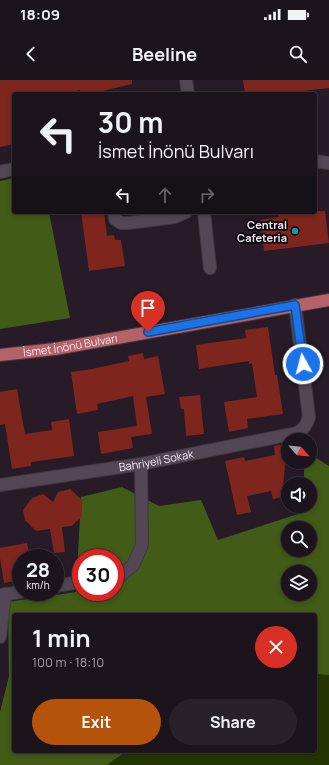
<!DOCTYPE html>
<html lang="en">
<head>
<meta charset="utf-8">
<style>
  :root { --surface:#1c141d; --page:#29212a; --text:#f1f3f6; --muted:#a09ea4; --line:#3a333b; --accent:#b45309 }
  body { margin:0; font-family:Manrope,sans-serif; background:var(--page); color:var(--text); height:100vh; display:flex; flex-direction:column; font-size:15px; white-space:nowrap }
  * { box-sizing:border-box; margin:0 }
  p { font-size:13px; color:var(--muted) }
  .icon { flex:none; width:22px; height:22px; fill:none; stroke:currentColor; stroke-width:2; stroke-linecap:round; stroke-linejoin:round }
  .map { position:relative; flex:1; overflow:hidden }
  .details { position:absolute; left:12px; top:533px; width:305px; height:140px; display:flex; flex-direction:column; background:var(--surface); border-radius:4px; box-shadow:0 2px 6px #0003,0 0 0 1px var(--line) }
  .details>* { flex:none }
  .banner { position:absolute; left:12px; top:12px; width:305px; height:122px; border-radius:4px; box-shadow:0 2px 6px #0003,0 0 0 1px var(--line); background:#1c141d; color:var(--text); overflow:hidden }
  .needle { width:26px; rotate:117deg }
  .fabs { position:absolute; left:281px; top:353px; display:grid; gap:8px }
  .fabs a { display:grid; place-items:center; width:36px; height:36px; border-radius:50%; background:var(--surface); box-shadow:0 2px 6px #0003,0 0 0 1px var(--line); font-size:20px }
  .speed { position:absolute; left:12px; top:469px; display:flex; gap:8px; font-size:20px; font-weight:700; text-align:center }
  .speed>* { display:grid; place-content:center; width:52px; height:52px; border-radius:50%; background:var(--surface); box-shadow:0 2px 6px #0003,0 0 0 1px var(--line); line-height:1 }
  .speed small { font-size:10px; font-weight:400 }
  .speed .limit { border:6px solid #d22; background:#fff; color:#111 }
  .pin { position:absolute; display:grid; place-items:center; width:34px; height:34px; color:#fff; margin:-41px -17px; border-radius:50% 50% 50% 0; rotate:-45deg; box-shadow:0 0 4px #0007 }
  .pin .icon { rotate:45deg }
  .me { position:absolute; width:44px; margin:-22px; rotate:353deg; stroke-linejoin:round; filter:drop-shadow(0 0 3px #0008) }
  .turn { display:flex; align-items:center; gap:14px; height:84px; padding:0 20px; font-size:18px }
  .turn .icon { width:52px; height:52px; stroke-width:2.5 }
  .turn b { display:block; font-size:28px; line-height:34px }
  .lanes { display:flex; align-items:center; height:38px; padding:0 20px; background:#0003; justify-content:center; gap:20px; direction:ltr }
  .lanes .off { opacity:.35 }
  .round { display:grid; place-items:center; flex:none; width:42px; height:42px; border-radius:21px; background:var(--page) }
  .head { display:flex; align-items:center; justify-content:space-between; height:68px; padding:0 20px }
  h1 { font-size:24px; font-weight:700; line-height:30px }
  .button { display:flex; gap:8px; margin-top:auto; padding:8px 20px }
  .button a { flex:1; height:46px; border-radius:24px; background:var(--accent); color:#fff; font-size:16px; font-weight:700; line-height:46px; text-align:center }
  .button a+a { background:var(--page); color:var(--text) }
  .status { display:flex; justify-content:space-between; align-items:center; height:28px; padding:0 20px; background:var(--surface); direction:ltr }
  .status svg { height:11px; fill:currentColor }
  header { display:flex; justify-content:space-between; align-items:center; height:52px; padding:0 20px; background:var(--surface); font-size:18px; font-weight:700 }
  .map>svg:first-child { display:block }
  .green { fill:#233502 }
  .forest { fill:#425b16; fill-rule:evenodd }
  .building { fill:#7e261d }
  .lines { fill:none; stroke-linecap:round; stroke-linejoin:round }
  .minor-casing { stroke:#413841; stroke-width:14 }
  .major-casing { stroke:#413841; stroke-width:14 }
  .minor { stroke:#544755; stroke-width:12 }
  .major { stroke:#b66067; stroke-width:12 }
  .route-casing { stroke:#114b97; stroke-width:10 }
  .route { stroke:#1a73e8; stroke-width:7 }
  .culture-dot { fill:#0f9aa8; stroke:#0c070c; stroke-width:1.5 }
  .labels { text-anchor:middle; stroke-width:3.5; stroke-linejoin:round; paint-order:stroke }
  .poi-label { font-size:11px; font-weight:bold; fill:#f1e9f1; stroke:#0c070c; text-anchor:end }
  .street-label { font-size:11px; fill:#f1e9f1; stroke:#0c070c }
</style>
</head>
<body>
<div class="status"><b>18:09</b><svg viewBox="0 0 49 12"><path d="M0 12V9h3v3zM5 12V6h3v6zM10 12V3h3v9zM15 12V0h3v12zM26 1h20v11H26zM47 4h2v5h-2z"/></svg></div>
<header><svg class="icon" aria-label="back" viewBox="0 0 24 24"><path d="M15 5l-7 7 7 7"/></svg>Beeline<svg class="icon" aria-label="search" viewBox="0 0 24 24"><circle cx="10" cy="10" r="6"/><path d="M15 15l6 6"/></svg></header>
<div class="map">
<svg width="329" height="685" viewBox="0 0 329 685">
  <rect width="100%" height="100%" fill="#261b27"/>
  <!-- green -->
  <path class="green" d="M 315,594 L 329,595 L 329,685 L 107,685 L 125,671 L 315,671 Z"/>
  <!-- forest -->
  <g class="forest">
    <path d="M 14,98 L 14,132 L 49,132 L 70,238 L 0,249 L 0,101 Z"/>
    <path d="M 310,374 L 329,386 L 329,595 L 315,594 L 315,535 L 14,535 L 14,671 L 125,672 L 107,685 L 0,685 L 0,632 L 9,596 L 8,522 L 76,512 L 81,417 L 122,407 L 159,426 L 201,420 L 218,460 L 304,432 L 304,426 L 310,426 L 310,404 L 304,404 L 304,382 L 310,382 ZM 288,448 L 310,448 L 310,470 L 288,470 ZM 81,478 L 115,478 L 115,512 L 81,512 ZM 288,492 L 310,492 L 310,514 L 288,514 Z"/>
  </g>
  <!-- building -->
  <g class="building">
    <path d="M 0,0 L 132,0 L 132,4 L 90,14 L 81,14 L 80,10 L 62,14 L 14,14 L 14,32 L 11,33 L 14,47 L 14,64 L 0,67 Z"/>
    <path d="M 243,0 L 329,0 L 329,8 L 276,14 L 245,14 Z"/>
    <path d="M 325,131 L 329,163 L 264,171 L 260,140 L 279,137 L 278,132 Z"/>
    <path d="M 81,132 L 104,132 L 107,156 L 114,155 L 115,160 L 121,160 L 125,186 L 89,191 Z"/>
    <path d="M 268,247 L 275,295 L 277,295 L 283,334 L 247,339 L 248,348 L 229,352 L 224,322 L 257,317 L 252,283 L 249,284 L 249,281 L 199,289 L 196,265 L 246,258 L 245,250 Z"/>
    <path d="M 143,273 L 144,279 L 158,276 L 165,314 L 146,317 L 152,354 L 131,357 L 133,368 L 101,374 L 98,352 L 137,346 L 133,316 L 97,324 L 98,330 L 77,334 L 71,292 L 92,289 L 129,281 L 128,276 Z"/>
    <path d="M 17,309 L 25,354 L 52,350 L 51,342 L 69,339 L 74,376 L 31,382 L 31,386 L 12,389 L 5,344 L 0,345 L 0,312 Z"/>
    <path d="M 200,315 L 204,354 L 186,356 L 184,329 L 181,329 L 179,317 Z"/>
    <path d="M 287,364 L 282,417 L 273,419 L 271,411 L 247,416 L 251,432 L 237,435 L 225,381 L 244,377 L 245,381 L 275,375 L 274,366 Z"/>
    <path d="M 70,409 L 82,420 L 82,436 L 72,446 L 62,447 L 65,472 L 54,473 L 50,449 L 36,451 L 25,440 L 23,430 L 32,418 L 43,414 L 53,422 L 58,412 Z"/>
    <path d="M 27,463 L 30,478 L 21,478 L 21,500 L 4,503 L 0,478 L 0,468 Z"/>
  </g>
  <g class="lines">
    <defs>
      <g id="minor">
        <path d="M 186,0 L 188,14"/>
        <path d="M 315,81 L 329,83"/>
        <path d="M 0,92 L 14,89"/>
        <path d="M 114,132 L 115,139 L 121,143 L 128,143 L 175,137 L 186,132"/>
        <path d="M 204,132 L 210,188"/>
        <path id="s1" d="M 0,405 L 141,384 L 297,353 C 304,349 307,345 309,337 L 295,225"/>
        <path d="M 115,497 L 120,496 L 133,485 L 142,465 L 141,384"/>
        <path d="M 55,506 L 81,502"/>
        <path d="M 0,515 L 21,512"/>
        <path d="M 0,557 L 5,514"/>
      </g>
      <g id="major">
        <path id="s2" d="M 0,275 L 55,269 L 329,220"/>
      </g>
    </defs>
    <!-- minor casing -->
    <use href="#minor" class="minor-casing"/>
    <!-- major casing -->
    <use href="#major" class="major-casing"/>
    <!-- minor -->
    <use href="#minor" class="minor"/>
    <!-- major -->
    <use href="#major" class="major"/>
  </g>
  <g class="lines">
    <defs>
      <path id="route" d="M 148,252 L 295,225 L 303,284"/>
    </defs>
    <!-- route casing -->
    <use href="#route" class="route-casing"/>
    <!-- route -->
    <use href="#route" class="route"/>
  </g>
  <!-- markers -->
  <circle class="culture-dot" cx="295" cy="151" r="4"/>
  <g class="labels">
    <!-- poi labels -->
    <g class="poi-label">
      <text x="287" y="149">Central<tspan x="287" dy="13">Cafeteria</tspan></text>
    </g>
    <!-- street labels -->
    <g class="street-label">
      <text dy="4" stroke="none"><textPath href="#s2" startOffset="71">İsmet İnönü Bulvarı</textPath></text>
      <text dy="4" stroke="none"><textPath href="#s1" startOffset="158">Bahriyeli Sokak</textPath></text>
    </g>
  </g>
</svg>
<div class="fabs">
<a><svg class="needle" viewBox="-14 -14 28 28"><path d="M0-13l5 13h-10z" fill="#e53935"/><path d="M0 13l5-13h-10z" fill="#a09ea4"/></svg></a>
<a><svg class="icon" aria-label="sound" viewBox="0 0 24 24"><path d="M4 9h4l5-4v14l-5-4H4zM17 9q2 3 0 6"/></svg></a>
<a><svg class="icon" aria-label="search" viewBox="0 0 24 24"><circle cx="10" cy="10" r="6"/><path d="M15 15l6 6"/></svg></a>
<a><svg class="icon" aria-label="layers" viewBox="0 0 24 24"><path d="M12 4l9 5-9 5-9-5zM3 14l9 5 9-5"/></svg></a>
</div>
<div class="speed"><div>28<small>km/h</small></div><div class="limit">30</div></div>
<div class="pin" style="left:148px;top:252px;background:#d93025"><svg class="icon" aria-label="arrive" viewBox="0 0 24 24"><path d="M6 21V4h12l-3 4 3 4H6"/></svg></div>
<svg class="me" style="left:303px;top:284px" viewBox="-20 -20 40 40"><circle r="17" fill="#1a73e8" stroke="#fff" stroke-width="3"/><path d="M0-11L8 9 0 5-8 9z" fill="#fff"/></svg>
<div class="banner">
<div class="turn"><svg class="icon" aria-label="left" viewBox="0 0 24 24"><path d="M17 20v-9H6M10 6l-5 5 5 5"/></svg><div><b>30 m</b>İsmet İnönü Bulvarı</div></div>
<div class="lanes"><svg class="icon" aria-label="left" viewBox="0 0 24 24"><path d="M17 20v-9H6M10 6l-5 5 5 5"/></svg><svg class="icon off" aria-label="ahead" viewBox="0 0 24 24"><path d="M12 20V5M6 11l6-6 6 6"/></svg><svg class="icon off" aria-label="right" viewBox="0 0 24 24"><path d="M7 20v-9h11M14 6l5 5-5 5"/></svg></div>
</div>
<section class="details">
<div class="head"><div><h1>1 min</h1><p>100 m · 18:10</p></div><a class="round" style="background:#d93025;color:#fff"><svg class="icon" aria-label="close" viewBox="0 0 24 24"><path d="M6 6l12 12M18 6L6 18"/></svg></a></div>
<div class="button"><a>Exit</a><a>Share</a></div>
</section>
</div>
</body>
</html>
